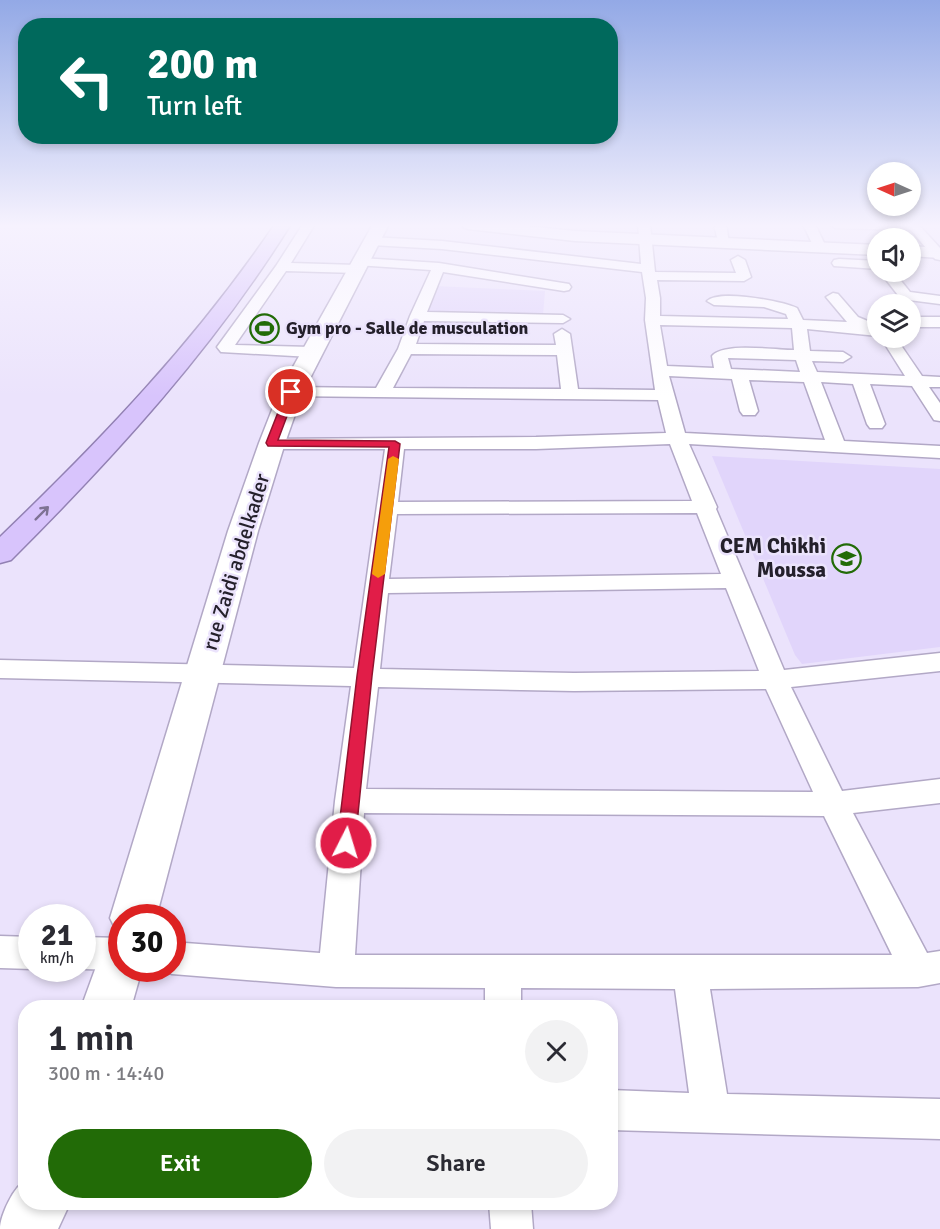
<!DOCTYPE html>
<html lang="en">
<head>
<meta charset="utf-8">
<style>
  :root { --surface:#fff; --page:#f2f2f3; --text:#2b2b33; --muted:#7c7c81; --accent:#226b07 }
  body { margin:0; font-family:Signika,sans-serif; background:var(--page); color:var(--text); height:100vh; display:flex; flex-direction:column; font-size:22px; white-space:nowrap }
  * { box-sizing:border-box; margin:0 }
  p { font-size:20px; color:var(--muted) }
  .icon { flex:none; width:33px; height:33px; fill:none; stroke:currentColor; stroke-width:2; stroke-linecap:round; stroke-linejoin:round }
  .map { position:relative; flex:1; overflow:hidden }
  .drawer { position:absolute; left:18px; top:1000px; width:600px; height:210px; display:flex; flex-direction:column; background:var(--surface); border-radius:24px; box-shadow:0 3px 9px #0003 }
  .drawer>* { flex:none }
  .hud { position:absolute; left:18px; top:18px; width:600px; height:126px; border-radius:24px; box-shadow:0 3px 9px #0003; background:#00695c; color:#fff; overflow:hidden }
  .needle { width:39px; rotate:273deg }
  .controls { position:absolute; left:867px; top:162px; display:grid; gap:12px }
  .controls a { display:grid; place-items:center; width:54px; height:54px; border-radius:50%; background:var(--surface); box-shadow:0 3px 9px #0003; font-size:30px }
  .speed { position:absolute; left:18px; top:904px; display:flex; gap:12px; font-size:30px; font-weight:700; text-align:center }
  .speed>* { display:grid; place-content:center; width:78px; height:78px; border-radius:50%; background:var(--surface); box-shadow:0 3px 9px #0003; line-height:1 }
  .speed small { font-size:15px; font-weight:400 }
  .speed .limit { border:9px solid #d22; background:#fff; color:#111 }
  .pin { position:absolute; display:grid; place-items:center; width:51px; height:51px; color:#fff; margin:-26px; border:3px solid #fff; border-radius:50%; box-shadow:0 2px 6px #0007 }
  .me { position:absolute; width:66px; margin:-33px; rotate:5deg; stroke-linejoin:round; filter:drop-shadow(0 0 4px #0008) }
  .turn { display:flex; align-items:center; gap:21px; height:126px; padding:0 30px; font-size:27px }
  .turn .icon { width:78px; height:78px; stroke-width:2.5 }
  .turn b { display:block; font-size:42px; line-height:51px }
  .round { display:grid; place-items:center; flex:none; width:63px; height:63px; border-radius:32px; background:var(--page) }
  .overview { display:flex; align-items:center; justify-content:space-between; height:102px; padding:0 30px }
  h1 { font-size:36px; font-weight:600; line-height:45px }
  .action { display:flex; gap:12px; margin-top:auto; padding:12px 30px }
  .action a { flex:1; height:69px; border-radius:36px; background:var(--accent); color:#fff; font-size:24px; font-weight:600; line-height:69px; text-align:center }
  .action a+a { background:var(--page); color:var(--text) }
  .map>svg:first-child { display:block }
  .built { fill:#e1d5fb }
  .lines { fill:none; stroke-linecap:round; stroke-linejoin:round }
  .minor-casing { stroke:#b2a8c6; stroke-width:3 }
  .tertiary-casing { stroke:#b2a8c6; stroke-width:3 }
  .secondary-casing { stroke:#b2a8c6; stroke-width:3 }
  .trunk-casing { stroke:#9281b3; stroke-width:3 }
  .minor { fill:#fff; fill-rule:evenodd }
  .tertiary { fill:#fff; fill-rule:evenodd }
  .secondary { fill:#fff; fill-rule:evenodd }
  .trunk { fill:#d8c4fc; fill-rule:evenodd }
  .oneway { stroke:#7e7294 }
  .route { fill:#e11d48; stroke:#92132f; stroke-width:1.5 }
  .slow { fill:#f59e0b }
  .labels { text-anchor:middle; stroke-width:5; stroke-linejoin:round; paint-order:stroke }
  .far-poi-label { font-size:18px; font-weight:bold; fill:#24202b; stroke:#ebe3fc; text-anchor:start }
  .poi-label { font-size:21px; font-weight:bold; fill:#24202b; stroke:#ebe3fc; text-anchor:end }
  .street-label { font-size:21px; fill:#24202b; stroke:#ebe3fc }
</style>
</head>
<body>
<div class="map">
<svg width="940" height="1229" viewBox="0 0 940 1229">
  <rect width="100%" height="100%" fill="#ebe3fc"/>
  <!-- built -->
  <g class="built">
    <path d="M 435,286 L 545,291 L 543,315 L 425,315 Z"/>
    <path d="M 712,456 L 940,469 L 940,647 L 802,664 L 795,655 Z"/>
  </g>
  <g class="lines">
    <defs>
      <g id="minor">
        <path d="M 303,224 L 315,224 L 291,263 L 357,265 L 364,269 L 357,273 L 286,271 L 235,345 L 311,347 L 319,352 L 311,357 L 221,352 L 217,347 L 276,266 Z"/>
        <path d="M 638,224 L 650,224 L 655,272 L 736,273 L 731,260 L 738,256 L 745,260 L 751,277 L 744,281 L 657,280 L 660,298 L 660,316 L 788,319 L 786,314 L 764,307 L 714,305 L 707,301 C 719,289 781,301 797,308 L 803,320 L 847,322 L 826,297 L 833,293 L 838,294 L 858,317 L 875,324 L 878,336 L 807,329 L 810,351 L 843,352 L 851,357 L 843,362 L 812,361 L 817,372 L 905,376 L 881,338 L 896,338 L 922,376 L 940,377 L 940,387 L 929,387 L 940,403 L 940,421 L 934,420 L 912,386 L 870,384 L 885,424 L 882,428 L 870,428 L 867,424 L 853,384 L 821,382 L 844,441 L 940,446 L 940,458 L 689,444 L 717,507 L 716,509 L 784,670 L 940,653 L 940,671 L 791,687 L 842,791 L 940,779 L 940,803 L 853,813 L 927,953 L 940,951 L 940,983 L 918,987 L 710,989 L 727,1094 L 940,1099 L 940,1139 L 610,1130 L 610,1090 L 689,1093 L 675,989 L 521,988 L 521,1008 L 485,1008 L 485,988 L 336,987 L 172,974 L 160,969 L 172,969 L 172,942 L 320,953 L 335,801 L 351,686 L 0,678 L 0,660 L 354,668 L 385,449 L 272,449 L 265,447 L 263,443 L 265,439 L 536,437 L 666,433 L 658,400 L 285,396 L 282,392 L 285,388 L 291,387 L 376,388 L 398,349 L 410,316 L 431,270 L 356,265 L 354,262 L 356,259 L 361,258 L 439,263 L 569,284 L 571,287 L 569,290 L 564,291 L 443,272 L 427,312 L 563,315 L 570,319 L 563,323 L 424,321 L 416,344 L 556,345 L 554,334 L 562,329 L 570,334 L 578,389 L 655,390 L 645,320 L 646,298 L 642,272 L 442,249 L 371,245 L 365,241 L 371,237 L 442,241 L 641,264 ZM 660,325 L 792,328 L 794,350 C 775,350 723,342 712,356 L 714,368 L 667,366 ZM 411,354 L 557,355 L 561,389 L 393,388 ZM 728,358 L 796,360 L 800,372 L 731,369 ZM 669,376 L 732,379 L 740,411 L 743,415 L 755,415 L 758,411 L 749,380 L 804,382 L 825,440 L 685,433 ZM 670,444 L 692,501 L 398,502 L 404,449 L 536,449 ZM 697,513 L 721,574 L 389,579 L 397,514 ZM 726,588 L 759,671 L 574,673 L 380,669 L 388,593 ZM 378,687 L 574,691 L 766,689 L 813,792 L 366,789 ZM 364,813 L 824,816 L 892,955 L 355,955 Z"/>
        <path d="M 714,224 L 726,224 L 729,243 L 727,246 L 719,246 Z"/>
        <path d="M 803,224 L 815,224 L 826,247 L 825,250 L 815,250 Z"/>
        <path d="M 829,224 L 918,224 L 940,248 L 940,260 L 935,259 L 911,230 L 835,228 Z"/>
        <path d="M 839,259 L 878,261 L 878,269 L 834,266 L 832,263 L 834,260 Z"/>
        <path d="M 880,272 L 894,272 L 910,292 L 940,296 L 940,304 L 901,299 Z"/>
        <rect x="910" y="317" width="30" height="10"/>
        <path d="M 0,936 L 32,937 L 32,969 L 0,968 Z"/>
        <path d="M 82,937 L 122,938 L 122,969 L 124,969 L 122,970 L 82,969 Z"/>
        <path d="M 489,1203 L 531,1203 L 533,1229 L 491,1229 Z"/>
      </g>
      <g id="tertiary">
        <path d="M 461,224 L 506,224 L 575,231 L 878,245 L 878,255 L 575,241 L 468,229 L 463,227 Z"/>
        <path d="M 910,246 L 940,248 L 940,258 L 910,256 Z"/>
      </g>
      <g id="secondary">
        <path d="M 373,224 L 389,224 L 303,392 L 285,443 L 258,531 L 156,918 L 122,918 L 122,934 L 117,932 L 110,918 L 228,531 L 259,443 L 279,392 Z"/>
        <path d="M 122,935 L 122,969 L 142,969 L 131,1008 L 81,1008 L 105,942 Z"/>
        <path d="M 26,1181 L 26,1203 L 70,1203 L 58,1229 L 0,1229 C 0,1216 14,1185 26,1181 Z"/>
      </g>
      <path id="trunk" d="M 275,224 L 291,224 C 212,350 116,455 11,560 L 0,563 L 0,537 C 101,440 196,341 275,224 Z"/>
    </defs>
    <!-- minor casing -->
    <use href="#minor" class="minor-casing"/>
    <!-- tertiary casing -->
    <use href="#tertiary" class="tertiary-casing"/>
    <!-- secondary casing -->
    <use href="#secondary" class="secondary-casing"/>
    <!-- trunk casing -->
    <use href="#trunk" class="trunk-casing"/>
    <!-- minor -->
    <use href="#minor" class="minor"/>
    <!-- tertiary -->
    <use href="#tertiary" class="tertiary"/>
    <!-- secondary -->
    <use href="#secondary" class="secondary"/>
    <!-- trunk -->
    <use href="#trunk" class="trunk"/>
  </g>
  <!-- one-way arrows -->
  <defs><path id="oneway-shaft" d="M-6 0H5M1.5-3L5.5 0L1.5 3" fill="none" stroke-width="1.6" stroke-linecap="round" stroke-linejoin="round" transform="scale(1.5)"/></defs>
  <use class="oneway" href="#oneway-shaft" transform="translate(42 513) rotate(-45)"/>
  <!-- sky -->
  <linearGradient id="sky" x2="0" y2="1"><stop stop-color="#93a9e6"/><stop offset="0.57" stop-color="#f6f2fe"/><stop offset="1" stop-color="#f6f2fe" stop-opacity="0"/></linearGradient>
  <rect width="940" height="396" fill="url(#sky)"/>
  <!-- route -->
  <path class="route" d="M 291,389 L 296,392 L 278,440 L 395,441 L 400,444 L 372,676 L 355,843 L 352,849 L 346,851 L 340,849 L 337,843 L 357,676 L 389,447 L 268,446 L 266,443 L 286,392 Z"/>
  <!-- slow -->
  <path class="slow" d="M 393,456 L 399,459 L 385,574 L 378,578 L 372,574 L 388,459 Z"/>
  <!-- icons -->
  <defs>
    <symbol id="stadium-ring" viewBox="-11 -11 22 22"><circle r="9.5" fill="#ebe3fc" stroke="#226b07" stroke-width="1.5"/><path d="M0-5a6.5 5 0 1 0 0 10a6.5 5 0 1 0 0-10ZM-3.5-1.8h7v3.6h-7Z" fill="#226b07"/></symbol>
    <symbol id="school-ring" viewBox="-11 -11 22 22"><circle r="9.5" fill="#ebe3fc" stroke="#226b07" stroke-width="1.5"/><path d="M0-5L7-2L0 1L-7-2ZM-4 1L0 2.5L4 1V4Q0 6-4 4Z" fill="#226b07"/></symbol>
  </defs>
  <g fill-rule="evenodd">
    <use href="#stadium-ring" x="248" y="312" width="33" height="33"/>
    <use href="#school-ring" x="830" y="542" width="33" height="33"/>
  </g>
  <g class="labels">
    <!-- far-poi labels -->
    <g class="far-poi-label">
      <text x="286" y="334">Gym pro - Salle de musculation</text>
    </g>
    <!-- poi labels -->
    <g class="poi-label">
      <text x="826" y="553">CEM Chikhi<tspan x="826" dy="24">Moussa</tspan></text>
    </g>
    <!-- street labels -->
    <g class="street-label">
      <text transform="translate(236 562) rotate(-73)" y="7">rue Zaidi abdelkader</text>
    </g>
  </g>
</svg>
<div class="controls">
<a><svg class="needle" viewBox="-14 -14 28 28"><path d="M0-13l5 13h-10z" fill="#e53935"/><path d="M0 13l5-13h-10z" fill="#7c7c81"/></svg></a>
<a><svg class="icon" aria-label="sound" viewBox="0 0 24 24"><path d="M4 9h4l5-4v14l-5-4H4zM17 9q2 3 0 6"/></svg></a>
<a><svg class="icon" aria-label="layers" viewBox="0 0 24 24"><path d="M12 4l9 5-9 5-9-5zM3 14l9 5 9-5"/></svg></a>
</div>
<div class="speed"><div>21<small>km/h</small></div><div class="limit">30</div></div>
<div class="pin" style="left:291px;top:392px;background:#d93025"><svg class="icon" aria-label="arrive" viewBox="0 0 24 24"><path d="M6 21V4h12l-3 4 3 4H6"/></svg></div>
<svg class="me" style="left:346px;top:843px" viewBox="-20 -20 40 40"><circle r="17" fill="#e11d48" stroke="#fff" stroke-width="3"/><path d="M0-11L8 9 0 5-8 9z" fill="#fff"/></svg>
<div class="hud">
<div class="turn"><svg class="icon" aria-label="left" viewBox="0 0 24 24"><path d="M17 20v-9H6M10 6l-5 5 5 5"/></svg><div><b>200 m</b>Turn left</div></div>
</div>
<section class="drawer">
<div class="overview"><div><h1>1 min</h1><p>300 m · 14:40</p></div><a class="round"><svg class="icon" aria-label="close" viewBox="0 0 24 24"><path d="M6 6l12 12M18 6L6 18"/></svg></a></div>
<div class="action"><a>Exit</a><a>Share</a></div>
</section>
</div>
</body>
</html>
